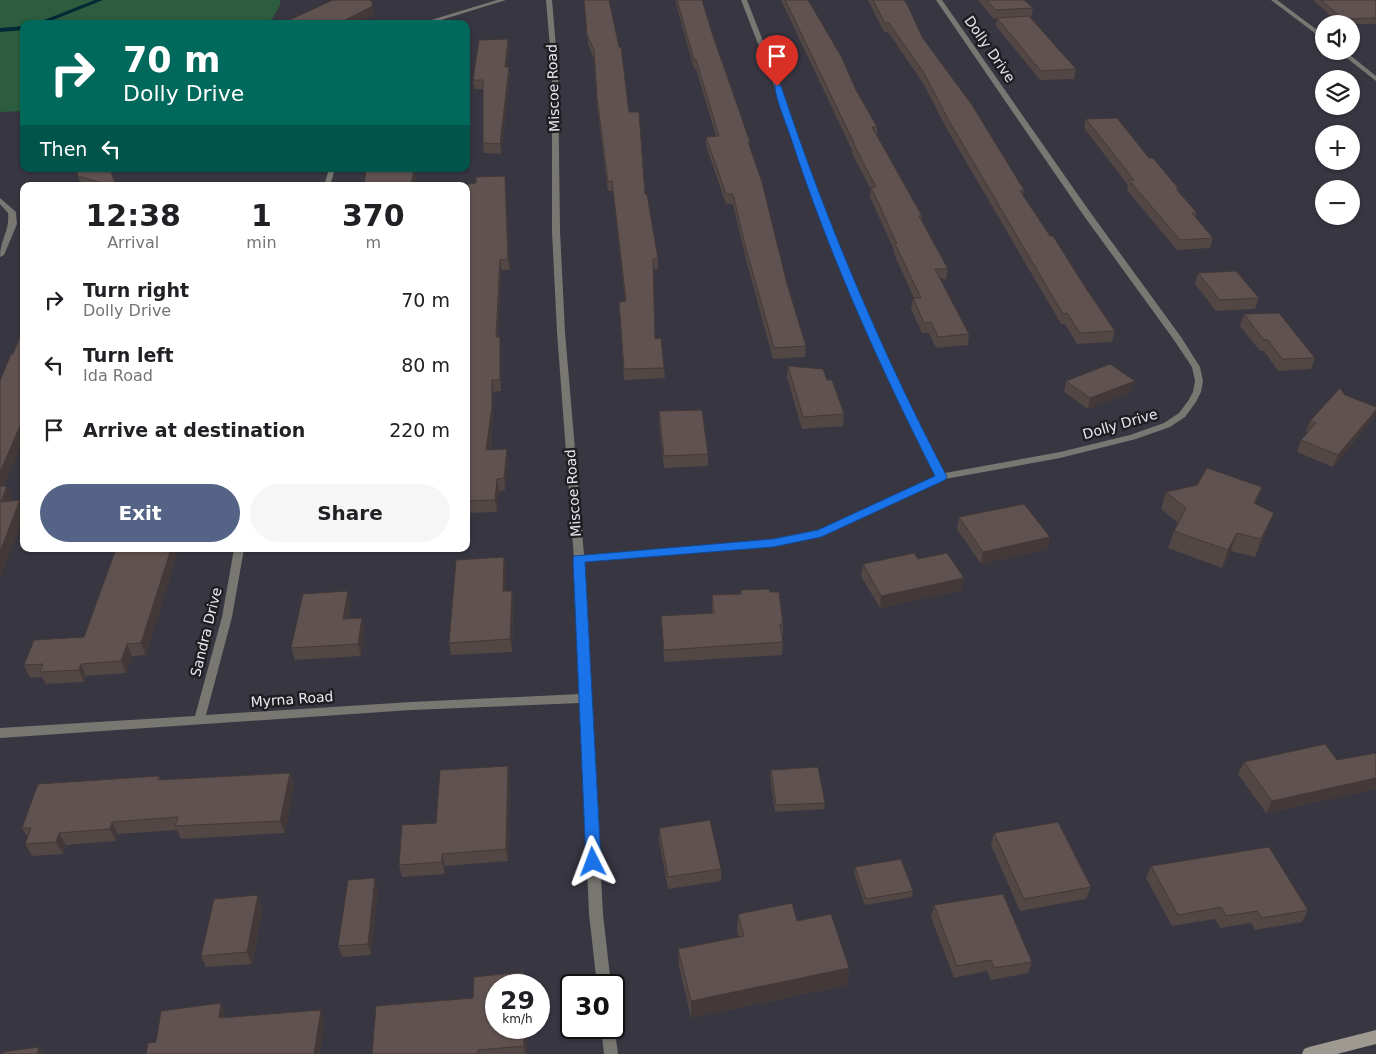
<!DOCTYPE html>
<html lang="en">
<head>
<meta charset="utf-8">
<style>
  :root { --surface:#fff; --page:#f6f6f6; --text:#202124; --muted:#757577; --accent:#556486 }
  body { margin:0; font-family:"DejaVu Sans",sans-serif; background:var(--page); color:var(--text); height:100vh; display:flex; flex-direction:column; font-size:19px; white-space:nowrap }
  * { box-sizing:border-box; margin:0 }
  p { font-size:16px; color:var(--muted) }
  .icon { flex:none; width:28px; height:28px; fill:none; stroke:currentColor; stroke-width:2; stroke-linecap:round; stroke-linejoin:round }
  .map { position:relative; flex:1; overflow:hidden }
  .sheet { position:absolute; left:20px; top:182px; width:450px; height:370px; display:flex; flex-direction:column; background:var(--surface); border-radius:10px; box-shadow:0 1px 4px #0004 }
  .sheet>* { flex:none }
  .top-card { position:absolute; left:20px; top:20px; width:450px; height:152px; border-radius:10px; box-shadow:0 1px 4px #0004; background:#00695c; color:#fff; overflow:hidden }
  .controls { position:absolute; left:1315px; top:15px; display:grid; gap:10px }
  .controls a { display:grid; place-items:center; width:45px; height:45px; border-radius:50%; background:var(--surface); box-shadow:0 1px 4px #0004; font-size:25px }
  .speed { position:absolute; left:485px; top:974px; display:flex; gap:10px; font-size:25px; font-weight:700; text-align:center }
  .speed>* { display:grid; place-content:center; width:65px; height:65px; border-radius:50%; background:var(--surface); box-shadow:0 1px 4px #0004; line-height:1 }
  .speed small { font-size:12px; font-weight:400 }
  .speed .limit { border:2px solid #111; border-radius:8px; background:#fff; color:#111 }
  .pin { position:absolute; display:grid; place-items:center; width:42px; height:42px; color:#fff; margin:-51px -21px; border-radius:50% 50% 50% 0; rotate:-45deg; box-shadow:0 0 5px #0007 }
  .pin .icon { rotate:45deg }
  .me { position:absolute; width:55px; margin:-28px; rotate:357deg; stroke-linejoin:round; filter:drop-shadow(0 0 4px #0008) }
  .turn { display:flex; align-items:center; gap:18px; height:105px; padding:0 20px; font-size:22px }
  .turn .icon { width:65px; height:65px; stroke-width:2.5 }
  .turn b { display:block; font-size:35px; line-height:42px }
  .then { display:flex; align-items:center; height:48px; padding:0 20px; background:#0003; gap:10px; font-size:19px }
  .eta { display:flex; justify-content:space-evenly; align-items:center; height:85px; text-align:center }
  .eta b { font-size:30px; font-weight:700; line-height:35px }
  .action { display:flex; gap:10px; margin-top:auto; padding:10px 20px }
  .action a { flex:1; height:58px; border-radius:30px; background:var(--accent); color:#fff; font-size:20px; font-weight:700; line-height:58px; text-align:center }
  .action a+a { background:var(--page); color:var(--text) }
  ul { padding:0; list-style:none }
  li { display:flex; align-items:center; gap:15px; height:65px; padding:0 20px }
  li div { flex:1 }
  li b { display:block; font-size:19px }
  li em { font-style:normal }
  .map>svg:first-child { display:block }
  .green { fill:#2d5d3e }
  .lines { fill:none; stroke-linecap:round; stroke-linejoin:round }
  .stream { fill:#032836; fill-rule:evenodd }
  .minor { fill:#797772; fill-rule:evenodd }
  .secondary { fill:#9e9a92; fill-rule:evenodd }
  .wall { fill:#534745 }
  .shaded-wall { fill:#433938 }
  .building { fill:#605250; stroke:#433938 }
  .route { fill:#1a73e8; stroke:#114b97 }
  .labels { text-anchor:middle; stroke-width:5; stroke-linejoin:round; paint-order:stroke }
  .street-label { font-size:14px; fill:#e9e9f0; stroke:#1f1e23 }
</style>
</head>
<body>
<div class="map">
<svg width="1376" height="1054" viewBox="0 0 1376 1054">
  <rect width="100%" height="100%" fill="#373641"/>
  <!-- green -->
  <path class="green" d="M 0,0 L 280,0 L 280,5 L 269,24 L 24,24 L 24,111 L 0,112 Z"/>
  <g class="lines">
    <!-- stream -->
    <g class="stream">
      <path d="M 95,0 L 103,0 L 43,24 L 34,24 Z"/>
      <path d="M 24,26 L 24,30 L 0,32 L 0,28 Z"/>
    </g>
    <!-- minor -->
    <g class="minor">
      <path d="M 497,0 L 506,0 L 428,24 L 418,24 Z"/>
      <path d="M 546,0 L 552,0 L 558,71 L 560,231 L 565,332 L 584,555 L 773,540 L 818,530 L 937,476 L 902,409 L 861,320 L 802,168 L 781,103 L 741,0 L 747,0 L 787,103 L 808,168 L 869,320 L 910,409 L 945,473 L 1060,452 L 1130,435 L 1164,423 L 1179,413 L 1188,401 L 1193,392 L 1195,381 L 1192,367 L 1174,340 L 1084,216 L 936,0 L 942,0 L 1090,212 L 1181,337 L 1200,367 L 1203,381 L 1201,392 L 1196,402 L 1185,417 L 1170,427 L 1136,439 L 1060,458 L 945,479 L 821,536 L 773,546 L 584,562 L 603,914 L 611,985 L 597,985 L 589,914 L 580,703 L 411,710 L 0,738 L 0,728 L 195,716 L 222,617 L 234,549 L 244,549 L 232,617 L 206,715 L 411,702 L 580,694 L 574,559 L 557,332 L 552,231 L 552,71 Z"/>
      <path d="M 1271,0 L 1277,0 L 1324,35 L 1324,40 Z"/>
      <path d="M 1338,51 L 1345,51 L 1376,76 L 1376,81 Z"/>
      <path d="M 329,169 L 335,169 L 330,186 L 324,186 Z"/>
      <path d="M 0,198 L 16,212 L 17,224 L 4,255 L 0,257 C 0,239 10,231 8,213 L 0,204 Z"/>
      <path d="M 614,1025 L 618,1054 L 604,1054 L 601,1028 L 614,1028 Z"/>
    </g>
    <!-- secondary -->
    <path class="secondary" d="M 1376,1030 L 1376,1044 L 1337,1054 L 1302,1054 L 1304,1049 L 1309,1047 Z"/>
  </g>
  <!-- wall -->
  <g class="wall">
    <path d="M 584,0 L 629,112 L 645,194 L 658,259 L 658,269 L 653,269 L 655,339 L 664,368 L 665,378 L 624,380 L 619,302 L 625,301 L 613,191 L 608,191 L 597,106 L 594,59 L 588,44 Z"/>
    <path d="M 675,0 L 702,0 L 712,33 L 750,142 L 750,147 L 787,284 L 806,346 L 805,357 L 773,359 L 746,259 L 733,204 L 726,204 L 706,146 L 706,137 L 716,136 L 696,69 L 694,69 Z"/>
    <path d="M 781,0 L 808,0 L 856,90 L 877,127 L 877,135 L 922,216 L 922,221 L 948,269 L 946,279 L 940,279 L 969,334 L 968,345 L 936,348 L 929,333 L 922,333 L 911,309 L 913,298 L 914,298 L 894,254 L 894,250 L 870,197 L 871,190 L 852,153 L 852,150 Z"/>
    <path d="M 868,0 L 904,0 L 922,37 L 1024,190 L 1023,195 L 1087,290 L 1115,331 L 1112,342 L 1077,344 L 1065,324 L 1061,324 L 948,131 L 923,83 L 888,32 L 884,32 Z"/>
    <path d="M 978,0 L 1024,0 L 1033,8 L 1031,17 L 1030,17 L 1076,69 L 1074,79 L 1040,80 L 996,26 L 997,18 L 994,19 Z"/>
    <path d="M 1313,0 L 1376,0 L 1376,24 L 1340,24 Z"/>
    <path d="M 508,39 L 509,48 L 507,67 L 510,76 L 501,154 L 484,153 L 483,143 L 483,89 L 474,89 L 473,80 Z"/>
    <path d="M 1086,119 L 1149,158 L 1179,189 L 1178,191 L 1197,213 L 1195,217 L 1213,238 L 1210,248 L 1177,250 L 1127,190 L 1128,185 L 1084,128 Z"/>
    <path d="M 78,176 L 116,186 L 81,186 Z"/>
    <path d="M 505,176 L 510,270 L 501,270 L 498,337 L 501,348 L 501,391 L 493,392 L 493,419 L 490,450 L 508,461 L 505,490 L 499,491 L 497,512 L 466,513 L 466,296 L 468,272 L 466,272 L 466,194 L 476,183 Z"/>
    <path d="M 1198,273 L 1259,298 L 1255,309 L 1216,311 L 1195,284 Z"/>
    <path d="M 1244,314 L 1315,358 L 1311,369 L 1278,371 L 1264,351 L 1260,351 L 1240,326 Z"/>
    <path d="M 788,366 L 827,380 L 844,414 L 843,426 L 802,429 L 787,377 Z"/>
    <path d="M 1066,381 L 1131,392 L 1088,409 L 1064,392 Z"/>
    <path d="M 1345,395 L 1373,419 L 1333,467 L 1297,452 L 1301,440 L 1308,433 L 1306,432 L 1310,421 Z"/>
    <path d="M 659,411 L 708,454 L 708,466 L 664,468 L 659,423 Z"/>
    <path d="M 1262,487 L 1255,504 L 1267,530 L 1255,557 L 1231,551 L 1222,568 L 1168,548 L 1174,531 L 1178,523 L 1161,509 L 1166,492 Z"/>
    <path d="M 959,517 L 1050,537 L 1047,549 L 981,564 L 957,529 Z"/>
    <path d="M 116,549 L 146,655 L 132,656 L 126,673 L 86,676 L 84,682 L 46,684 L 42,677 L 30,678 L 24,665 L 84,637 Z"/>
    <path d="M 504,557 L 506,569 L 505,591 L 512,591 L 513,603 L 512,652 L 451,655 L 449,643 Z"/>
    <path d="M 918,559 L 962,590 L 880,608 L 861,576 L 863,564 Z"/>
    <path d="M 741,590 L 770,592 L 783,624 L 783,636 L 782,636 L 783,642 L 782,655 L 664,662 L 661,616 L 712,613 L 712,595 L 740,594 Z"/>
    <path d="M 351,603 L 348,619 L 362,618 L 365,630 L 361,656 L 295,660 L 291,648 Z"/>
    <path d="M 1376,753 L 1376,789 L 1266,813 L 1238,774 L 1244,762 L 1337,760 Z"/>
    <path d="M 508,766 L 510,778 L 508,861 L 445,866 L 445,874 L 402,877 L 399,865 L 436,823 Z"/>
    <path d="M 771,770 L 825,803 L 824,809 L 775,812 L 770,776 Z"/>
    <path d="M 290,773 L 294,785 L 285,833 L 181,839 L 177,830 L 118,834 L 116,841 L 66,845 L 63,854 L 32,856 L 25,844 L 28,838 L 22,828 L 159,776 L 161,780 Z"/>
    <path d="M 659,828 L 721,869 L 721,881 L 668,889 L 659,840 Z"/>
    <path d="M 994,833 L 1091,887 L 1086,899 L 1020,911 L 991,845 Z"/>
    <path d="M 1151,866 L 1308,910 L 1302,922 L 1255,930 L 1251,923 L 1220,928 L 1215,919 L 1172,926 L 1146,878 Z"/>
    <path d="M 855,867 L 913,891 L 912,897 L 865,905 L 854,873 Z"/>
    <path d="M 378,889 L 371,955 L 342,957 L 338,946 Z"/>
    <path d="M 934,905 L 1032,962 L 1028,973 L 991,980 L 987,971 L 954,978 L 931,917 Z"/>
    <path d="M 263,907 L 252,964 L 206,967 L 201,956 Z"/>
    <path d="M 738,914 L 797,921 L 849,968 L 847,985 L 691,1018 L 679,966 L 678,949 L 739,937 L 737,931 Z"/>
    <path d="M 523,972 L 525,985 L 496,985 L 496,1028 L 526,1028 L 527,1054 L 372,1054 L 376,1006 L 473,998 L 474,977 Z"/>
  </g>
  <!-- shaded-wall -->
  <g class="shaded-wall">
    <path d="M 373,6 L 375,14 L 356,24 L 337,24 Z"/>
    <path d="M 508,39 L 509,48 L 506,76 L 505,67 Z"/>
    <path d="M 509,67 L 510,76 L 501,154 L 500,144 Z"/>
    <path d="M 414,169 L 416,178 L 414,186 L 411,186 Z"/>
    <path d="M 505,176 L 506,186 L 510,270 L 508,259 Z"/>
    <path d="M 500,260 L 501,270 L 497,348 L 496,337 Z"/>
    <path d="M 500,337 L 501,348 L 501,391 L 500,380 Z"/>
    <path d="M 492,380 L 493,392 L 493,419 L 488,461 L 486,450 Z"/>
    <path d="M 1135,381 L 1131,392 L 1088,409 L 1090,398 Z"/>
    <path d="M 1376,410 L 1376,412 L 1373,419 L 1333,467 L 1338,455 Z"/>
    <path d="M 24,417 L 24,440 L 0,496 L 0,472 Z"/>
    <path d="M 507,449 L 508,461 L 505,490 L 504,478 Z"/>
    <path d="M 497,479 L 499,491 L 497,512 L 495,500 Z"/>
    <path d="M 7,486 L 12,497 L 6,514 L 1,502 Z"/>
    <path d="M 1262,487 L 1255,504 L 1254,503 Z"/>
    <path d="M 20,500 L 24,508 L 24,517 L 0,579 L 0,552 Z"/>
    <path d="M 1274,513 L 1267,530 L 1255,557 L 1261,539 Z"/>
    <path d="M 1237,533 L 1231,551 L 1222,568 L 1228,550 Z"/>
    <path d="M 1050,537 L 1047,549 L 981,564 L 983,552 Z"/>
    <path d="M 171,549 L 179,549 L 146,655 L 141,643 Z"/>
    <path d="M 504,557 L 506,569 L 504,603 L 503,591 Z"/>
    <path d="M 964,578 L 962,590 L 880,608 L 881,596 Z"/>
    <path d="M 348,591 L 351,603 L 346,631 L 343,619 Z"/>
    <path d="M 512,591 L 513,603 L 512,652 L 510,639 Z"/>
    <path d="M 362,618 L 365,630 L 361,656 L 358,644 Z"/>
    <path d="M 127,644 L 132,656 L 126,673 L 121,661 Z"/>
    <path d="M 81,664 L 86,676 L 84,682 L 79,670 Z"/>
    <path d="M 508,766 L 510,778 L 508,861 L 506,849 Z"/>
    <path d="M 290,773 L 294,785 L 285,833 L 280,821 Z"/>
    <path d="M 1376,778 L 1376,789 L 1266,813 L 1272,801 Z"/>
    <path d="M 112,822 L 118,834 L 116,841 L 110,829 Z"/>
    <path d="M 59,833 L 66,845 L 63,854 L 56,842 Z"/>
    <path d="M 442,854 L 445,866 L 445,874 L 442,862 Z"/>
    <path d="M 375,878 L 378,889 L 371,955 L 368,944 Z"/>
    <path d="M 258,895 L 263,907 L 252,964 L 247,952 Z"/>
    <path d="M 849,968 L 847,985 L 691,1018 L 691,1001 Z"/>
    <path d="M 523,972 L 525,985 L 523,985 Z"/>
    <path d="M 221,1003 L 226,1015 L 224,1029 L 219,1018 Z"/>
    <path d="M 321,1010 L 325,1021 L 320,1054 L 314,1054 Z"/>
    <path d="M 524,1028 L 526,1028 L 527,1054 L 525,1054 L 524,1046 Z"/>
    <path d="M 39,1047 L 44,1054 L 37,1054 Z"/>
  </g>
  <!-- building -->
  <g class="building">
    <path d="M 333,0 L 371,0 L 373,6 L 337,24 L 285,24 L 285,22 Z"/>
    <path d="M 584,0 L 609,0 L 619,47 L 621,47 L 629,112 L 639,112 L 645,194 L 647,194 L 658,259 L 653,259 L 655,339 L 661,338 L 664,368 L 624,369 L 619,302 L 626,301 L 612,181 L 608,182 L 597,98 L 594,50 L 587,35 Z"/>
    <path d="M 677,0 L 702,0 L 712,33 L 750,142 L 748,142 L 762,182 L 787,284 L 806,346 L 774,348 L 746,249 L 733,194 L 726,194 L 706,137 L 719,136 L 696,60 L 694,60 Z"/>
    <path d="M 785,0 L 808,0 L 841,56 L 856,90 L 877,127 L 872,127 L 922,216 L 919,216 L 948,269 L 935,269 L 969,334 L 938,337 L 931,322 L 924,323 L 913,298 L 921,298 L 895,244 L 897,244 L 871,187 L 876,187 L 853,143 L 854,143 Z"/>
    <path d="M 873,0 L 904,0 L 908,6 L 922,37 L 972,105 L 1024,190 L 1020,191 L 1050,236 L 1053,236 L 1087,290 L 1115,331 L 1080,333 L 1067,313 L 1063,314 L 949,121 L 924,73 L 889,23 L 885,23 Z"/>
    <path d="M 987,0 L 1024,0 L 1033,8 L 995,10 Z"/>
    <path d="M 1321,0 L 1376,0 L 1376,18 L 1343,19 Z"/>
    <path d="M 1029,16 L 1076,69 L 1041,71 L 997,18 Z"/>
    <path d="M 508,39 L 505,67 L 509,67 L 500,144 L 483,143 L 483,80 L 473,80 L 479,40 Z"/>
    <path d="M 1117,118 L 1149,158 L 1153,158 L 1179,189 L 1176,189 L 1197,213 L 1192,213 L 1213,238 L 1180,240 L 1129,180 L 1134,180 L 1086,119 Z"/>
    <path d="M 76,169 L 110,169 L 116,186 L 112,186 L 78,176 Z"/>
    <path d="M 400,169 L 414,169 L 411,186 L 364,186 L 366,171 Z"/>
    <path d="M 505,176 L 508,259 L 500,260 L 496,337 L 500,337 L 500,380 L 492,380 L 492,407 L 486,450 L 507,449 L 504,478 L 497,479 L 495,500 L 466,501 L 466,296 L 469,261 L 466,262 L 466,194 L 468,184 L 476,183 L 476,177 Z"/>
    <path d="M 1236,271 L 1259,298 L 1220,300 L 1198,273 Z"/>
    <path d="M 1279,313 L 1315,358 L 1282,359 L 1268,340 L 1264,340 L 1244,314 Z"/>
    <path d="M 24,327 L 24,417 L 0,472 L 0,381 L 11,354 L 13,354 Z"/>
    <path d="M 1110,364 L 1135,381 L 1090,398 L 1066,381 Z"/>
    <path d="M 788,366 L 823,369 L 827,380 L 832,380 L 844,414 L 803,417 Z"/>
    <path d="M 1340,388 L 1345,395 L 1376,407 L 1376,410 L 1338,455 L 1301,440 L 1316,423 L 1310,421 Z"/>
    <path d="M 702,410 L 708,454 L 664,456 L 659,411 Z"/>
    <path d="M 1207,468 L 1262,487 L 1254,503 L 1274,513 L 1261,539 L 1237,533 L 1228,550 L 1174,531 L 1186,508 L 1166,492 L 1197,485 Z"/>
    <path d="M 0,486 L 7,486 L 1,502 L 20,500 L 0,552 Z"/>
    <path d="M 1024,504 L 1050,537 L 983,552 L 959,517 Z"/>
    <path d="M 116,549 L 171,549 L 141,643 L 127,644 L 121,661 L 81,664 L 79,670 L 40,672 L 43,664 L 24,665 L 34,640 L 84,637 Z"/>
    <path d="M 914,553 L 918,559 L 947,553 L 964,578 L 881,596 L 863,564 Z"/>
    <path d="M 504,557 L 503,591 L 512,591 L 510,639 L 449,643 L 456,560 Z"/>
    <path d="M 769,589 L 770,592 L 779,592 L 783,624 L 780,624 L 783,642 L 664,650 L 661,616 L 714,613 L 712,595 L 741,594 L 741,590 Z"/>
    <path d="M 348,591 L 343,619 L 362,618 L 358,644 L 291,648 L 303,594 Z"/>
    <path d="M 1325,744 L 1337,760 L 1376,753 L 1376,778 L 1272,801 L 1244,762 Z"/>
    <path d="M 508,766 L 506,849 L 442,854 L 442,862 L 399,865 L 402,825 L 436,823 L 440,770 Z"/>
    <path d="M 818,767 L 825,803 L 776,805 L 771,770 Z"/>
    <path d="M 290,773 L 280,821 L 175,826 L 178,817 L 112,822 L 110,829 L 59,833 L 56,842 L 25,844 L 31,828 L 22,828 L 38,784 L 159,776 L 158,780 Z"/>
    <path d="M 710,820 L 721,869 L 668,877 L 659,828 Z"/>
    <path d="M 1058,822 L 1091,887 L 1024,899 L 994,833 Z"/>
    <path d="M 1269,847 L 1308,910 L 1262,918 L 1257,911 L 1226,916 L 1221,907 L 1178,915 L 1151,866 Z"/>
    <path d="M 901,859 L 913,891 L 866,899 L 855,867 Z"/>
    <path d="M 375,878 L 368,944 L 338,946 L 348,880 Z"/>
    <path d="M 1003,894 L 1032,962 L 994,968 L 991,960 L 957,966 L 934,905 Z"/>
    <path d="M 258,895 L 247,952 L 201,956 L 214,899 Z"/>
    <path d="M 792,903 L 797,921 L 831,914 L 849,968 L 691,1001 L 678,949 L 744,936 L 738,914 Z"/>
    <path d="M 523,972 L 523,985 L 496,985 L 496,1028 L 524,1028 L 524,1046 L 478,1050 L 478,1054 L 372,1054 L 376,1006 L 473,998 L 474,977 Z"/>
    <path d="M 221,1003 L 219,1018 L 321,1010 L 314,1054 L 146,1054 L 148,1043 L 156,1042 L 161,1011 Z"/>
    <path d="M 39,1047 L 37,1054 L 2,1054 L 3,1052 Z"/>
  </g>
  <!-- route -->
  <path class="route" d="M 775,84 L 781,86 C 826,221 881,351 947,477 L 945,480 L 821,537 L 773,547 L 585,562 L 601,862 L 599,867 L 593,868 L 588,867 L 586,862 L 573,559 L 574,556 L 773,539 L 818,530 L 935,476 C 880,367 829,255 791,138 C 787,125 774,96 775,84 Z"/>
  <g class="labels">
    <!-- street labels -->
    <g class="street-label">
      <text transform="translate(990 49) rotate(55)" y="5">Dolly Drive</text>
      <text transform="translate(553 88) rotate(-92)" y="5">Miscoe Road</text>
      <text transform="translate(1120 424) rotate(-16)" y="5">Dolly Drive</text>
      <text transform="translate(573 493) rotate(-94)" y="5">Miscoe Road</text>
      <text transform="translate(206 632) rotate(-76)" y="5">Sandra Drive</text>
      <text transform="translate(292 699) rotate(-4)" y="5">Myrna Road</text>
    </g>
  </g>
</svg>
<div class="controls">
<a><svg class="icon" aria-label="sound" viewBox="0 0 24 24"><path d="M4 9h4l5-4v14l-5-4H4zM17 9q2 3 0 6"/></svg></a>
<a><svg class="icon" aria-label="layers" viewBox="0 0 24 24"><path d="M12 4l9 5-9 5-9-5zM3 14l9 5 9-5"/></svg></a>
<a>+</a>
<a>−</a>
</div>
<div class="speed"><div>29<small>km/h</small></div><div class="limit">30</div></div>
<div class="pin" style="left:777px;top:86px;background:#d93025"><svg class="icon" aria-label="arrive" viewBox="0 0 24 24"><path d="M6 21V4h12l-3 4 3 4H6"/></svg></div>
<svg class="me" style="left:593px;top:862px" viewBox="-20 -20 40 40"><path d="M0-17L14 15 0 8-14 15z" fill="#1a73e8" stroke="#fff" stroke-width="4"/></svg>
<div class="top-card">
<div class="turn"><svg class="icon" aria-label="right" viewBox="0 0 24 24"><path d="M7 20v-9h11M14 6l5 5-5 5"/></svg><div><b>70 m</b>Dolly Drive</div></div>
<div class="then">Then<svg class="icon" aria-label="left" viewBox="0 0 24 24"><path d="M17 20v-9H6M10 6l-5 5 5 5"/></svg></div>
</div>
<section class="sheet">
<div class="eta">
<div><b>12:38</b><p>Arrival</p></div>
<div><b>1</b><p>min</p></div>
<div><b>370</b><p>m</p></div>
</div>
<ul>
<li><svg class="icon" aria-label="right" viewBox="0 0 24 24"><path d="M7 20v-9h11M14 6l5 5-5 5"/></svg><div><b>Turn right</b><p>Dolly Drive</p></div><em>70 m</em></li>
<li><svg class="icon" aria-label="left" viewBox="0 0 24 24"><path d="M17 20v-9H6M10 6l-5 5 5 5"/></svg><div><b>Turn left</b><p>Ida Road</p></div><em>80 m</em></li>
<li><svg class="icon" aria-label="arrive" viewBox="0 0 24 24"><path d="M6 21V4h12l-3 4 3 4H6"/></svg><div><b>Arrive at destination</b></div><em>220 m</em></li>
</ul>
<div class="action"><a>Exit</a><a>Share</a></div>
</section>
</div>
</body>
</html>
